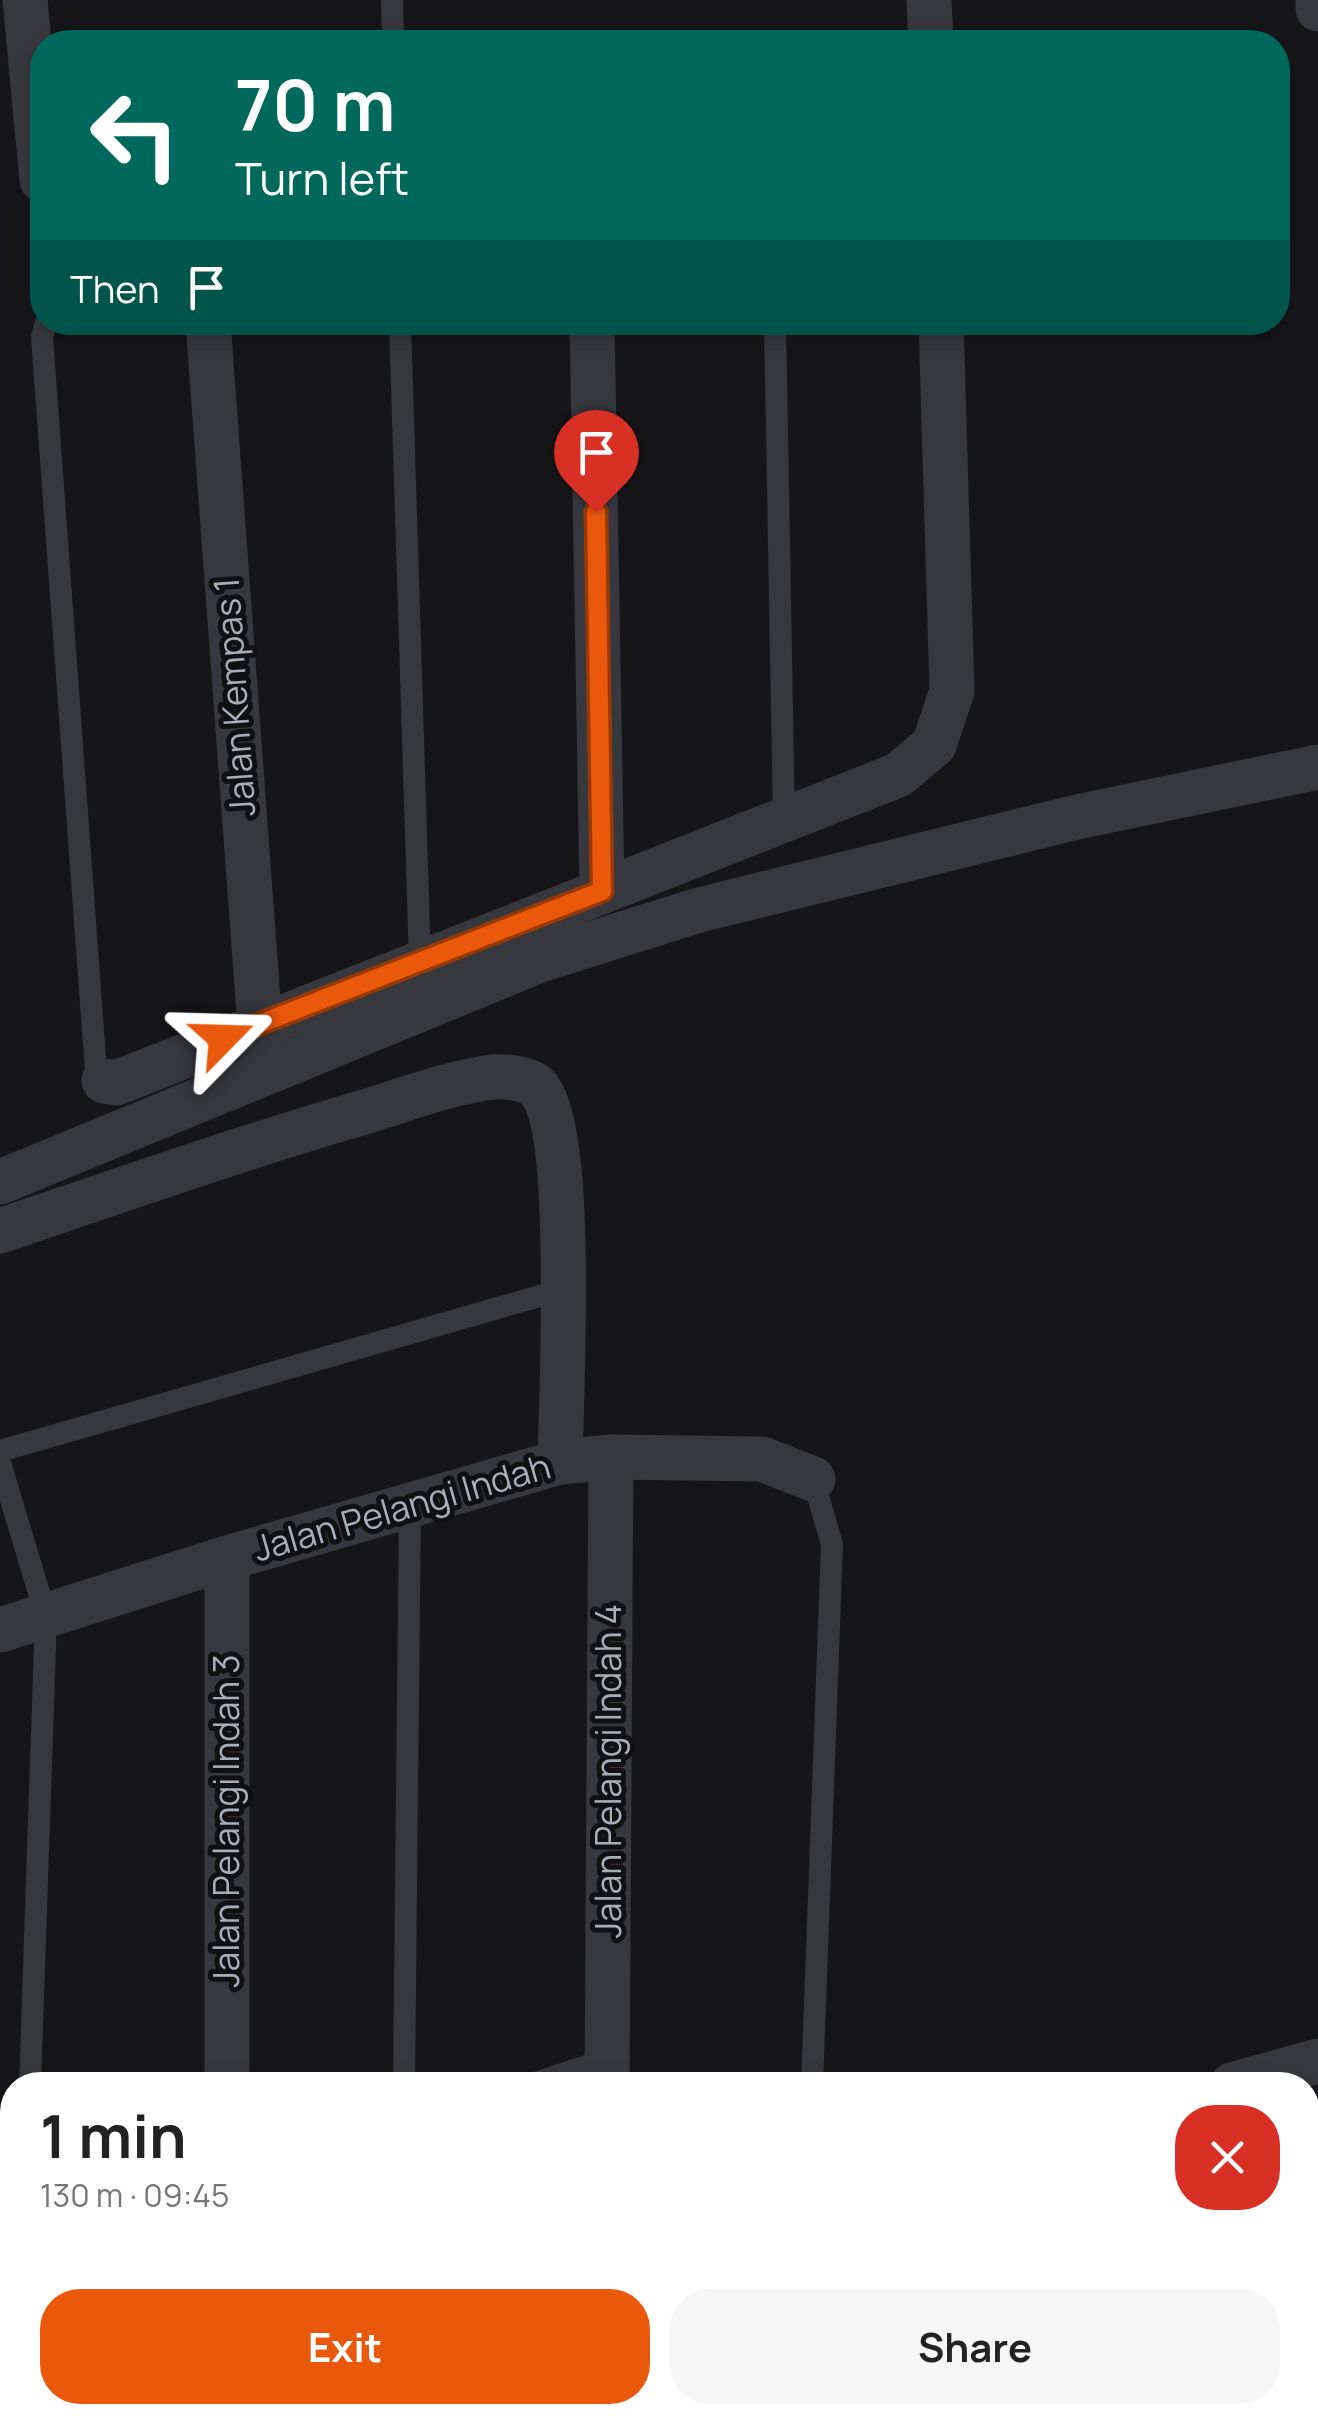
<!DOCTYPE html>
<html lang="en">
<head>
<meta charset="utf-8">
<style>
  :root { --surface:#fff; --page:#f6f6f6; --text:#222; --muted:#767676; --accent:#ea580c }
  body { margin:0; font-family:Manrope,sans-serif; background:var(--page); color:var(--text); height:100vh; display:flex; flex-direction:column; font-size:38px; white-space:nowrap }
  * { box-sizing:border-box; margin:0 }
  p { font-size:32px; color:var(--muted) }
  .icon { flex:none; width:55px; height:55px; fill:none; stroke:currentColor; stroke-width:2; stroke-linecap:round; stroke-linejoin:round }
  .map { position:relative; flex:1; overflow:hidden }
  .details { position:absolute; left:0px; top:2072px; width:1320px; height:352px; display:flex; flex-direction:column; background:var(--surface); border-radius:40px 40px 0 0; box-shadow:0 5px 15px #0003 }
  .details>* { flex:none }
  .guide { position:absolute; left:30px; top:30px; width:1260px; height:305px; border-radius:40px; box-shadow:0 5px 15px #0003; background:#00695c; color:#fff; overflow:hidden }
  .pin { position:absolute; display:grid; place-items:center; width:85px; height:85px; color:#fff; margin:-102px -42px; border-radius:50% 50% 50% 0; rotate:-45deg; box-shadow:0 0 10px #0007 }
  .pin .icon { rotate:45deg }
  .me { position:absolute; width:110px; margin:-55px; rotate:68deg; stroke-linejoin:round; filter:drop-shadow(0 0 8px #0008) }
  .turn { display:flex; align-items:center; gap:35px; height:210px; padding:0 40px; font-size:45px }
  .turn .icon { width:130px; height:130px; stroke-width:2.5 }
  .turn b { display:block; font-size:70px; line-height:85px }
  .then { display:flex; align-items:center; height:95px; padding:0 40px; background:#0003; gap:20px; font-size:38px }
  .round { display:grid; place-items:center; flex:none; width:105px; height:105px; border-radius:40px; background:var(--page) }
  .head { display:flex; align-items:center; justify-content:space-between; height:170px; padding:0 40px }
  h1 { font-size:60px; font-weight:700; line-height:75px }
  .button { display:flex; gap:20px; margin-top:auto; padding:20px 40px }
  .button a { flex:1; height:115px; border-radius:40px; background:var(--accent); color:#fff; font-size:40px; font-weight:700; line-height:115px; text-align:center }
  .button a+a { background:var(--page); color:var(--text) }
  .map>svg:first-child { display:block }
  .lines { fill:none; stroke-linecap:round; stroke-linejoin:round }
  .lane { stroke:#37383d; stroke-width:22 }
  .street { stroke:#37383d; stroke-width:45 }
  .route-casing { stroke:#983908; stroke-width:25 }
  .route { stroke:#ea580c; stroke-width:18 }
  .labels { text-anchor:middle; stroke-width:10; stroke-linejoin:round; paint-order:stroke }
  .street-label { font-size:35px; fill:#a8adb8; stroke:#111113 }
</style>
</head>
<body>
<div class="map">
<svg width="1318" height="2423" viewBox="0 0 1318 2423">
  <rect width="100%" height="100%" fill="#161618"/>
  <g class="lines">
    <!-- lane -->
    <g class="lane">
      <path d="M 392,0 L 393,42"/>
      <path d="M 46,322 L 42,337 L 96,1071 L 104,1081"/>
      <path d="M 400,322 L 420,963"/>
      <path d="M 775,322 L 784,820"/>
      <path d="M 0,1451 L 564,1289"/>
      <path d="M 0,1463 L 46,1616 L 30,2085"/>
      <path d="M 404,2085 L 410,1503"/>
      <path d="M 529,2085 L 608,2059"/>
      <path d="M 812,2085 L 832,1544 L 813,1479"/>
      <path d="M 0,2261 L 12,2257"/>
      <path d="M 809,2412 L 809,2423"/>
      <path d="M 374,2423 L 374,2412"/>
    </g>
    <!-- street -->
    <g class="street">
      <path d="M 25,0 L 42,180"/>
      <path d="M 929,0 L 931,42"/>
      <path d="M 1318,0 L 1318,9"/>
      <path d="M 208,322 L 262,1054"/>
      <path d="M 592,322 L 602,891"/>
      <path d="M 104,1081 L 116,1083 L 898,775 L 934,745 L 952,691 L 941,322"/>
      <path d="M 0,1182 L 540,960 L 699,910 L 1077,817 L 1318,767"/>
      <path d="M 0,1231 C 118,1191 235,1150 354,1115 C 399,1102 446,1083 493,1077 C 505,1076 528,1078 537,1087 C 576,1127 561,1397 560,1462"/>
      <path d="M 0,1630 L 227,1558 L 560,1462 L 611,1457 L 762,1459 L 813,1479"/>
      <path d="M 227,2085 L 227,1558"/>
      <path d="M 607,2085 L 611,1457"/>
      <path d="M 1232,2085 L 1318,2061"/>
      <path d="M 0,2302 L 12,2313"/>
      <path d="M 1308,2400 L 1318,2397"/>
      <path d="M 1030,2412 L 1036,2423"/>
      <path d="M 64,2423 L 102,2412"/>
      <path d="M 603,2423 L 603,2412"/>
      <path d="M 1185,2423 L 1244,2412"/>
    </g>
  </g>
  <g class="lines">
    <defs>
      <path id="route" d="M 223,1038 L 602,891 L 596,512"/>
    </defs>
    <!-- route casing -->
    <use href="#route" class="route-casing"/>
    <!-- route -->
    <use href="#route" class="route"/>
  </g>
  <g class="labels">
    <!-- street labels -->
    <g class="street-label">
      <text transform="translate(235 697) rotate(-94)" y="12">Jalan Kempas 1</text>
      <text transform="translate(402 1508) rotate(-16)" y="12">Jalan Pelangi Indah</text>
      <text transform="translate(609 1771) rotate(-90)" y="12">Jalan Pelangi Indah 4</text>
      <text transform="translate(227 1821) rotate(-90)" y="12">Jalan Pelangi Indah 3</text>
    </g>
  </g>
</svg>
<div class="pin" style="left:596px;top:512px;background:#d93025"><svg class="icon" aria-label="arrive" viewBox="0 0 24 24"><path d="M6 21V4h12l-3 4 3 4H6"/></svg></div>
<svg class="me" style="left:223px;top:1038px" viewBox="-20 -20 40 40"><path d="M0-17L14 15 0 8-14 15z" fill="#ea580c" stroke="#fff" stroke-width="4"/></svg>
<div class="guide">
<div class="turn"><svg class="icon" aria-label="left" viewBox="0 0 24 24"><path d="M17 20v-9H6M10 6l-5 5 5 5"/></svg><div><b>70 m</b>Turn left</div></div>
<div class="then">Then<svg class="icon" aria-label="arrive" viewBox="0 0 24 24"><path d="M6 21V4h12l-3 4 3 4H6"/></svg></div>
</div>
<section class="details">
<div class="head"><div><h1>1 min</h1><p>130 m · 09:45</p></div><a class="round" style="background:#d93025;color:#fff"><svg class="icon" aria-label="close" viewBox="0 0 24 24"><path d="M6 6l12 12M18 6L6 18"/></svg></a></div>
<div class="button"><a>Exit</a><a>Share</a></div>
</section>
</div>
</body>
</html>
